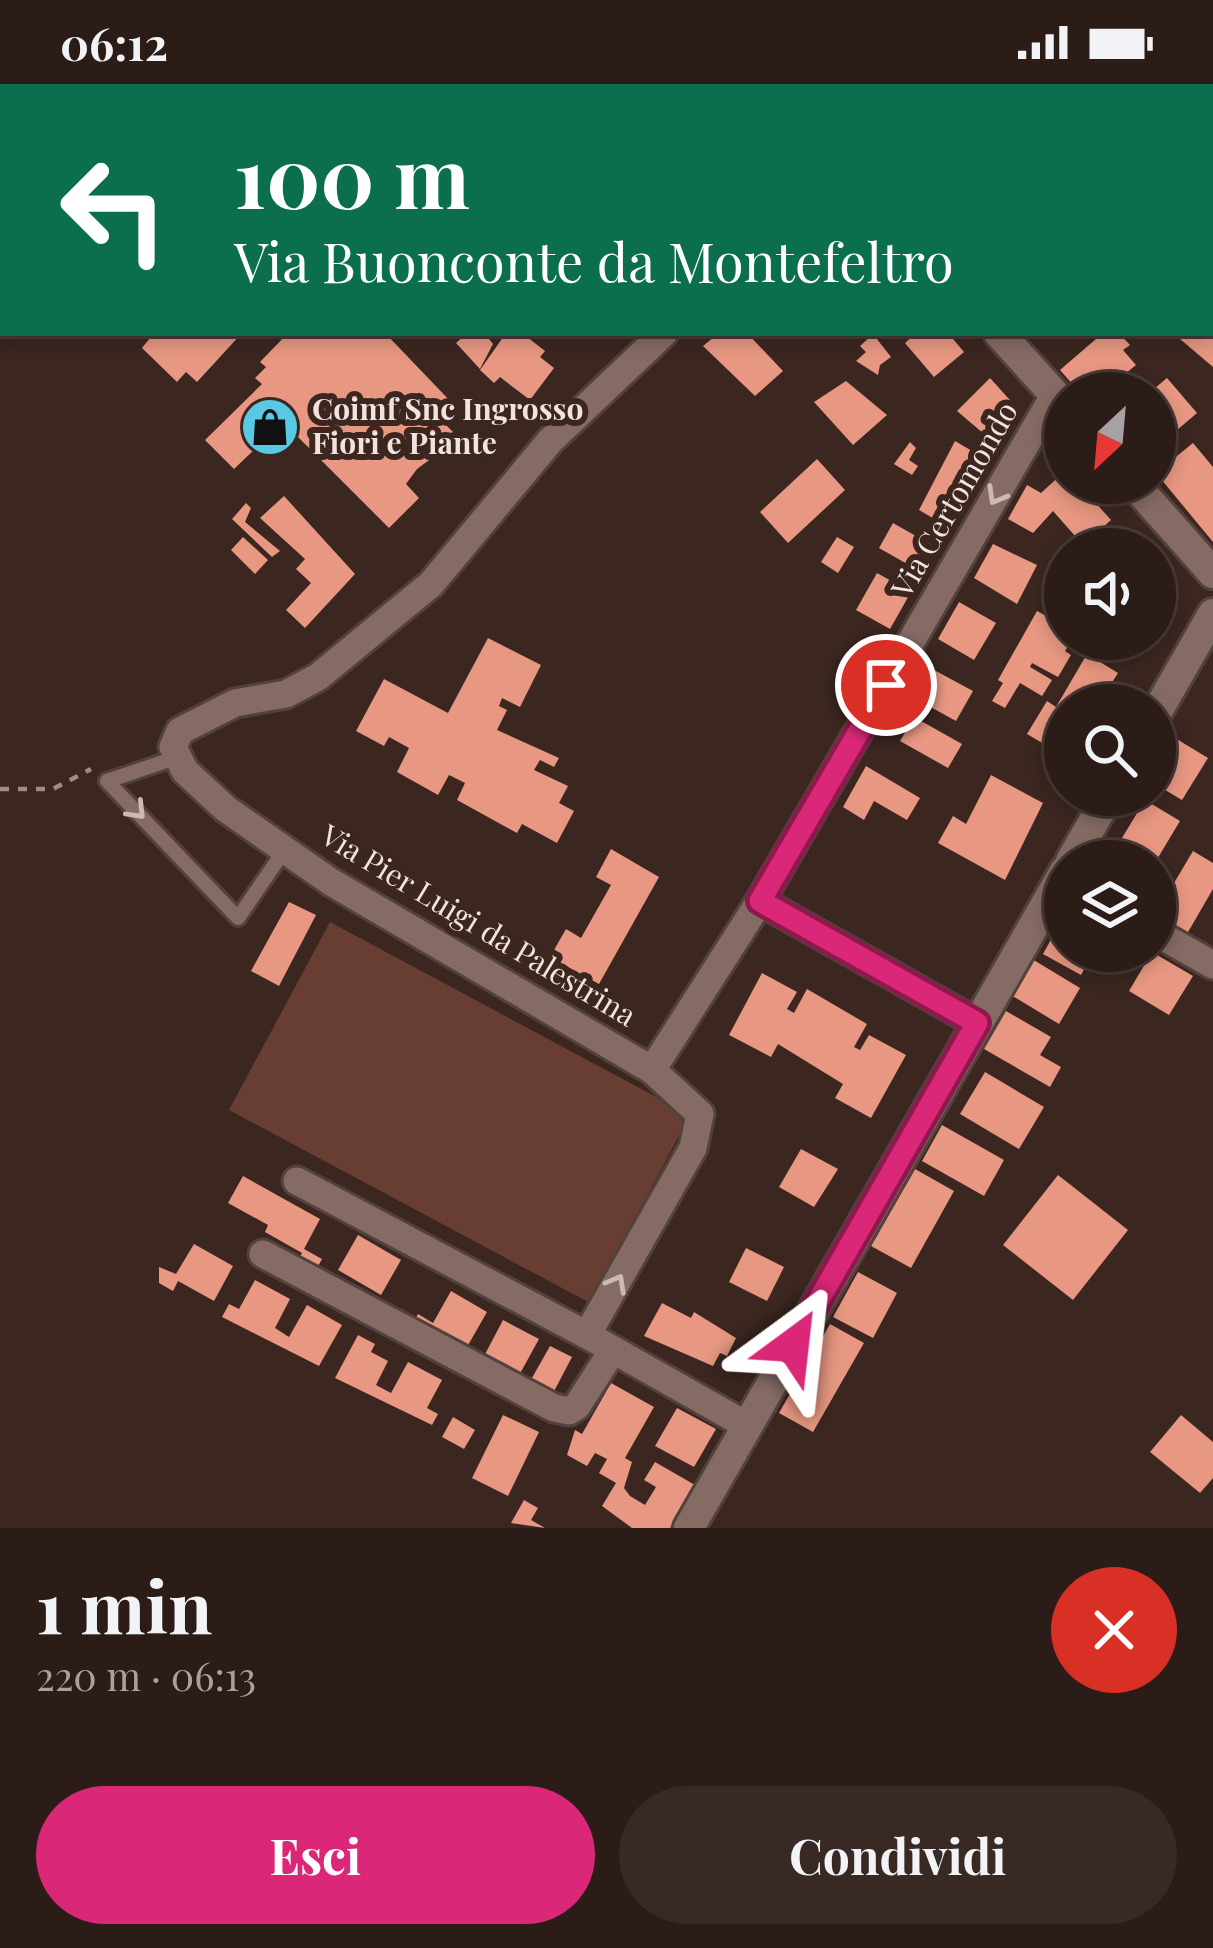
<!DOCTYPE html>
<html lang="it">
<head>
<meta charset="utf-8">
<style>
  :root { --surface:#2c1c18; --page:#382925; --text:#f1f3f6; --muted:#a6a1a2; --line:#483a37; --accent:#db2777 }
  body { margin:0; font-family:"Playfair Display",serif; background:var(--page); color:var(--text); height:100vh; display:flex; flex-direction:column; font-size:45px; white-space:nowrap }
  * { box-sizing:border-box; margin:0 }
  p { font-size:39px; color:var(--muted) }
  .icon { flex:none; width:66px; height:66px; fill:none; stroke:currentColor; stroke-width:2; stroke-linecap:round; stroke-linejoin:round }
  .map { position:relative; height:1444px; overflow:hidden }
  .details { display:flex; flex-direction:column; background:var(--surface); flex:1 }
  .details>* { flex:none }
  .top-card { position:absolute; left:0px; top:0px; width:1215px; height:252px; box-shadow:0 6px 18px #0003,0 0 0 3px var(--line); background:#0b6e4f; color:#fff; overflow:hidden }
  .needle { width:78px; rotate:206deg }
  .controls { position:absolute; left:1044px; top:288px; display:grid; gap:24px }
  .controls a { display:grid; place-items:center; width:132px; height:132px; border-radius:50%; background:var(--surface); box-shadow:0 6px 18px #0003,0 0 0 3px var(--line); font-size:60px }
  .pin { position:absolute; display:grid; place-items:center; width:102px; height:102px; color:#fff; margin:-51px; border:6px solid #fff; border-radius:50%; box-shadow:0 3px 12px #0007 }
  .me { position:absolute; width:132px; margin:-66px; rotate:30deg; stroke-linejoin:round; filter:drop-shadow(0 0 9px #0008) }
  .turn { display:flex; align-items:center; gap:42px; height:252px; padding:0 36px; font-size:54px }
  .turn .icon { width:156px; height:156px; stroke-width:2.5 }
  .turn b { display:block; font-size:84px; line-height:102px }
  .round { display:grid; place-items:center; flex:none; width:126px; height:126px; border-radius:63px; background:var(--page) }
  .overview { display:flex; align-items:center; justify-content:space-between; height:204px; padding:0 36px }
  h1 { font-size:72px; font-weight:700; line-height:90px }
  .button { display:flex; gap:24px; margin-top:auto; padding:24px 36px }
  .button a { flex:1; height:138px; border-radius:72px; background:var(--accent); color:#fff; font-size:48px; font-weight:700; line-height:138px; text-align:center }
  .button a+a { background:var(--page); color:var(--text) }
  .status { display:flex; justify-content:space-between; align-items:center; height:84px; padding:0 60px; background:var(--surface); direction:ltr }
  .status svg { height:33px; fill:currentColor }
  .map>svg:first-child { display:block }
  .green { fill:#683e33 }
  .building { fill:#e79782 }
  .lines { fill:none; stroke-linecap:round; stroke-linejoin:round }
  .lane-casing { stroke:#53413c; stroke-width:20 }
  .street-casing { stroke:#53413c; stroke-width:33 }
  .secondary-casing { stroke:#53413c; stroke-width:36 }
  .path { stroke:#9e8c87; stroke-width:4.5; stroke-dasharray:9 9; stroke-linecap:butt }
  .lane { stroke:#856b64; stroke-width:14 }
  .street { stroke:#856b64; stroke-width:27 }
  .secondary { stroke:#856b64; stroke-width:30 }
  .oneway { stroke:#ccb9b4 }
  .route-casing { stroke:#8e194d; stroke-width:30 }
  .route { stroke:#db2777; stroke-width:21 }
  .labels { text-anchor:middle; stroke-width:12; stroke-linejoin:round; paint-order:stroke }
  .poi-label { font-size:30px; font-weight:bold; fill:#f2e3df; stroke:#3b2620; text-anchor:start }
  .street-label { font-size:30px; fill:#f2e3df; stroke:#3b2620 }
</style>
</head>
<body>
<div class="status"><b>06:12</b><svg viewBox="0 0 49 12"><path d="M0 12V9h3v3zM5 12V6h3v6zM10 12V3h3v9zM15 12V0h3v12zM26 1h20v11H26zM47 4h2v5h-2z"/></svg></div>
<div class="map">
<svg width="1213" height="1444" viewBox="0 0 1213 1444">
  <rect width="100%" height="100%" fill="#3b2620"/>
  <!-- green -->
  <path class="green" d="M 330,838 L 690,1031 L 590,1219 L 229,1026 Z"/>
  <!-- building -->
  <g class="building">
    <path d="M 145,249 L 242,249 L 197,298 L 186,288 L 177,298 L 142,264 L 150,254 Z"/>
    <path d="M 288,249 L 385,249 L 454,321 L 440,335 L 459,354 L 417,385 L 406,400 L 419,414 L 389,444 L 283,338 L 234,385 L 205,356 L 262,300 L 255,294 L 266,283 L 260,278 Z"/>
    <path d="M 467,249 L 484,249 L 493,260 L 480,285 L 456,259 Z"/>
    <path d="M 506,249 L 522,249 L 545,267 L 540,273 L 554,284 L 530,316 L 500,293 L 494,299 L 480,286 Z"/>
    <path d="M 719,249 L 747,249 L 783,287 L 755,312 L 703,262 Z"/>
    <path d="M 916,249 L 948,249 L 964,268 L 934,293 L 905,259 Z"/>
    <path d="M 1103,249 L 1119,249 L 1130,261 L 1123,266 L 1136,281 L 1102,309 L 1080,309 L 1060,286 Z"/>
    <path d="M 1173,249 L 1213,249 L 1213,283 Z"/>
    <path d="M 873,250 L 891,273 L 880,281 L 878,291 L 856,277 L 866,268 L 860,262 Z"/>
    <path d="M 990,294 L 1018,325 L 984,350 L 957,327 Z"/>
    <path d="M 1167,294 L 1197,329 L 1155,365 L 1155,309 L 1149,309 Z"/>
    <path d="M 846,297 L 887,331 L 853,361 L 814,318 Z"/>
    <path d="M 955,357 L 984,374 L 948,443 L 919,426 Z"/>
    <path d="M 910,358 L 916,364 L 909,376 L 918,382 L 912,391 L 894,380 Z"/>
    <path d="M 1193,359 L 1213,383 L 1213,458 L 1156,389 Z"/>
    <path d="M 817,375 L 845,406 L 788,459 L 760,428 Z"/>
    <path d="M 1065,387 L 1065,399 L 1078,399 L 1111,436 L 1083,461 L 1053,427 L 1033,449 L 1008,435 L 1027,401 L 1041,409 Z"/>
    <path d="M 284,412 L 355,490 L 305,544 L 286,526 L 311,499 L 296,485 L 305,475 L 260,434 Z"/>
    <path d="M 246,419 L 251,424 L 245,438 L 280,467 L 272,473 L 232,435 Z"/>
    <path d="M 893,439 L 937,464 L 923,489 L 879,464 Z"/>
    <path d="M 243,453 L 268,476 L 255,490 L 231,466 Z"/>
    <path d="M 837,453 L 854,463 L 838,489 L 821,478 Z"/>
    <path d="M 993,460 L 1037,481 L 1017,520 L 974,494 Z"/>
    <path d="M 877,489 L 911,508 L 890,545 L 856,526 Z"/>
    <path d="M 959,518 L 996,539 L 974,576 L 938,555 Z"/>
    <path d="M 1037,527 L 1065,542 L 1065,555 L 1073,555 L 1065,567 L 1071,571 L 1058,593 L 1032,579 L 1030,583 L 1052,596 L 1042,612 L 1020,599 L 1005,624 L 992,617 L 1003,599 L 998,596 Z"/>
    <path d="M 488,554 L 541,581 L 520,623 L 502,614 L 499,622 L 507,626 L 497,646 L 559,674 L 554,683 L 540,676 L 534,686 L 568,702 L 559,719 L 574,727 L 557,759 L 522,740 L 517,749 L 457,716 L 465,699 L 449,691 L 438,711 L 397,688 L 409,664 L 389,653 L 384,662 L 356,647 L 384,595 L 448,629 Z"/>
    <path d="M 1087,570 L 1118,589 L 1098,621 L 1065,621 L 1065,660 L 1060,657 L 1054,666 L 1027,650 L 1047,617 L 1056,623 Z"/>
    <path d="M 923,580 L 973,607 L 956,637 L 907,610 Z"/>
    <path d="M 914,633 L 962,660 L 948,684 L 900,657 Z"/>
    <path d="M 1170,651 L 1208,674 L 1182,716 L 1155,700 L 1155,677 Z"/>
    <path d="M 866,682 L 920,714 L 907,736 L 874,717 L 864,736 L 843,723 Z"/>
    <path d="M 991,691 L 1043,719 L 1005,796 L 938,759 L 953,732 L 966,740 Z"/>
    <path d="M 1145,716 L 1180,737 L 1156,777 L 1108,777 Z"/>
    <path d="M 611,765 L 659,793 L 599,900 L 550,873 L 566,845 L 581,854 L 611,801 L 596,793 Z"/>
    <path d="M 1193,767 L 1213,779 L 1213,805 L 1184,855 L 1155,838 L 1155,831 Z"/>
    <path d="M 289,818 L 316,831 L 279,902 L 251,887 Z"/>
    <path d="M 1065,830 L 1065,867 L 1094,867 L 1081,891 L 1043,870 Z"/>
    <path d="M 1152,868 L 1193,892 L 1169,931 L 1129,907 Z"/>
    <path d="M 1032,875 L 1080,904 L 1059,940 L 1011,911 Z"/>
    <path d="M 762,889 L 797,908 L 787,925 L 794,929 L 807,905 L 867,940 L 854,963 L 860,966 L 869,951 L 906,971 L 871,1034 L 835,1014 L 843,1000 L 778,960 L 771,973 L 729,951 Z"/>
    <path d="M 1006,927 L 1051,953 L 1040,971 L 1061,983 L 1050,1003 L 984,965 Z"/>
    <path d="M 985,988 L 1044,1023 L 1019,1065 L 960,1030 Z"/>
    <path d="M 942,1041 L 1004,1076 L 984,1112 L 922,1077 Z"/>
    <path d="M 801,1065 L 838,1085 L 814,1123 L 779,1103 Z"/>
    <path d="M 915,1085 L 954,1107 L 911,1184 L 871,1162 Z"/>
    <path d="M 1058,1091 L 1128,1146 L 1073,1216 L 1003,1161 Z"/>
    <path d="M 243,1092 L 320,1135 L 304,1165 L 322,1175 L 316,1186 L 298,1176 L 302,1169 L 265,1148 L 268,1141 L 228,1119 Z"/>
    <path d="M 358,1151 L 401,1176 L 381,1211 L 338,1186 Z"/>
    <path d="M 194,1160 L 233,1182 L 214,1217 L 178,1197 L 173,1207 L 159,1199 L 159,1183 L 176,1190 Z"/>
    <path d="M 746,1164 L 784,1183 L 767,1217 L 729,1198 Z"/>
    <path d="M 858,1188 L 897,1209 L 873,1254 L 833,1233 Z"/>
    <path d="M 255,1196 L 290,1215 L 275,1244 L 289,1253 L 307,1221 L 342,1241 L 319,1282 L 222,1233 L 229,1220 L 239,1225 Z"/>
    <path d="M 451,1207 L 487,1228 L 467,1263 L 431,1243 L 428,1248 L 413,1239 L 418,1230 L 433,1239 Z"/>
    <path d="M 662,1219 L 691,1234 L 694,1228 L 736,1254 L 727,1272 L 720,1269 L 713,1282 L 644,1252 Z"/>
    <path d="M 503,1236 L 539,1255 L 517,1295 L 482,1276 Z"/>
    <path d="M 830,1240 L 864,1259 L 813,1348 L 779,1329 Z"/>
    <path d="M 358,1251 L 375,1260 L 371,1268 L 388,1277 L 376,1301 L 391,1309 L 408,1278 L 442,1296 L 427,1324 L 438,1330 L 432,1341 L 335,1294 Z"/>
    <path d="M 550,1262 L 572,1273 L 551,1313 L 528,1301 Z"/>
    <path d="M 611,1299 L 654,1323 L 625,1374 L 632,1378 L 624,1404 L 630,1412 L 645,1421 L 656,1403 L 644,1396 L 655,1378 L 695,1401 L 670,1444 L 632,1444 L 602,1422 L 616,1399 L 599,1389 L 607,1375 L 595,1369 L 587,1382 L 567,1371 L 575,1346 L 582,1350 Z"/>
    <path d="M 677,1324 L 716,1345 L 694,1383 L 655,1362 Z"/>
    <path d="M 503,1331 L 539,1348 L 508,1412 L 472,1394 Z"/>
    <path d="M 1181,1331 L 1213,1358 L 1213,1394 L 1200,1409 L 1150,1368 Z"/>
    <path d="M 453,1333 L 475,1346 L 464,1365 L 442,1353 Z"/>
    <path d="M 524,1416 L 538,1424 L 531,1436 L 545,1444 L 511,1439 Z"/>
  </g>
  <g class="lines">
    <defs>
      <path id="lane" d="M 178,673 L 107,697 L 238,834 L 286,764"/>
      <g id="street">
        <path d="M 324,0 L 327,3"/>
        <path d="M 432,0 L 434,3"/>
        <path d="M 173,3 L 177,0"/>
        <path d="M 518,3 L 522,0"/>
        <path d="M 664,249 L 550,357 L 431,500 L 318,593 L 286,610 L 235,619 L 180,647 L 173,663 L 185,687 L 226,725 L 331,798 L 652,986 L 700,1030 L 693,1064 L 587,1251 L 746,1341"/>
        <path d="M 760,817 L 977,939"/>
        <path d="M 1155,848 L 1213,881"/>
        <path d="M 652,986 L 760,817 L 1055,310"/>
        <path d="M 297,1097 L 587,1251"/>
        <path d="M 263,1170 L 554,1324 L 569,1327 L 577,1322 L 613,1266"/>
      </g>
      <g id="secondary">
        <path d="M 776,0 L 779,3"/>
        <path d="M 999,249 L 1065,322"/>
        <path d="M 1133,399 L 1213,489"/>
        <path d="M 1155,631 L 1213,530"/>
        <path d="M 1071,777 L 1109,711"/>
        <path d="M 689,1444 L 1065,787"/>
      </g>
    </defs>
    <!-- lane casing -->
    <use href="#lane" class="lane-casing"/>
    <!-- street casing -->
    <use href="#street" class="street-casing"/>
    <!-- secondary casing -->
    <use href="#secondary" class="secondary-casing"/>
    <!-- path -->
    <path class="path" d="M 0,705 L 53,705 L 91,685"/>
    <!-- lane -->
    <use href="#lane" class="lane"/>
    <!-- street -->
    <use href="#street" class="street"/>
    <!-- secondary -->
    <use href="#secondary" class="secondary"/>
  </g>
  <!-- one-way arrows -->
  <defs><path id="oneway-chevron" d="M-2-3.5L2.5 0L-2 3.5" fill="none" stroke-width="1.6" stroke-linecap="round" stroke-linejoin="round" transform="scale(3)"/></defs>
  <g class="oneway">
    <use href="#oneway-chevron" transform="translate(996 412) rotate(120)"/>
    <use href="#oneway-chevron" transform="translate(137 727) rotate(46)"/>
    <use href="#oneway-chevron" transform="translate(617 1199) rotate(-61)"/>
  </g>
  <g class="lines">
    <defs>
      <path id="route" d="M 793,1261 L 977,939 L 760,817 L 886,601"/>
    </defs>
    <!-- route casing -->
    <use href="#route" class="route-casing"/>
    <!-- route -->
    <use href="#route" class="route"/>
  </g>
  <!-- icons -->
  <defs>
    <symbol id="shop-disc" viewBox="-11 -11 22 22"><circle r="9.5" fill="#58c9e3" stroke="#3b2620"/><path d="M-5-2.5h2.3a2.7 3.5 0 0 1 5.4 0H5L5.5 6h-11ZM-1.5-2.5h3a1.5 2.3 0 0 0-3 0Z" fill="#111"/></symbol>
  </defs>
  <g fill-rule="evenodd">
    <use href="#shop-disc" x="237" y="310" width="66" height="66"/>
  </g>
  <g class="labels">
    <!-- poi labels -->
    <g class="poi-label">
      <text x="312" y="336">Coimf Snc Ingrosso<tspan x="312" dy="34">Fiori e Piante</tspan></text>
    </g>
    <!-- street labels -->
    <g class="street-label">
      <text transform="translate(955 416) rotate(-60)" y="10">Via Certomondo</text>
      <text transform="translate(478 842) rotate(31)" y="10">Via Pier Luigi da Palestrina</text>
    </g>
  </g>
</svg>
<div class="controls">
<a><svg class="needle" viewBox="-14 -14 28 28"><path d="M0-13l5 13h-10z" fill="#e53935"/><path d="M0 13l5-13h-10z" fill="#a6a1a2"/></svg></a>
<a><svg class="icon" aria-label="sound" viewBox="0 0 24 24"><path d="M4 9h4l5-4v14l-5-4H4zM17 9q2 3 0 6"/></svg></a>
<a><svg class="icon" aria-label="search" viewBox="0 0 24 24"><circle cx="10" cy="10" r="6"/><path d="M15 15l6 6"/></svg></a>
<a><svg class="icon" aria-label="layers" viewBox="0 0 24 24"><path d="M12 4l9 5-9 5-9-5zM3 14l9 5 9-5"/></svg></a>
</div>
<div class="pin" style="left:886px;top:601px;background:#d93025"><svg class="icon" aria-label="arrive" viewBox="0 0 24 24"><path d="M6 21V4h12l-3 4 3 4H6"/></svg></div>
<svg class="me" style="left:793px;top:1261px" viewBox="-20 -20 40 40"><path d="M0-17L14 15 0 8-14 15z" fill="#db2777" stroke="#fff" stroke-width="4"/></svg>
<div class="top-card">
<div class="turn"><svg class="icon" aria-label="left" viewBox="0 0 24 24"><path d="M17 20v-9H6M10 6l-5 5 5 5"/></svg><div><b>100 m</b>Via Buonconte da Montefeltro</div></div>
</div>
</div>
<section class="details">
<div class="overview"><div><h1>1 min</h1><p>220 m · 06:13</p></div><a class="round" style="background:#d93025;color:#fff"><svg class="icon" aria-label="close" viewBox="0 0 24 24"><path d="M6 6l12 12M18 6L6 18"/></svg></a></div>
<div class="button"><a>Esci</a><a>Condividi</a></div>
</section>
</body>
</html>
